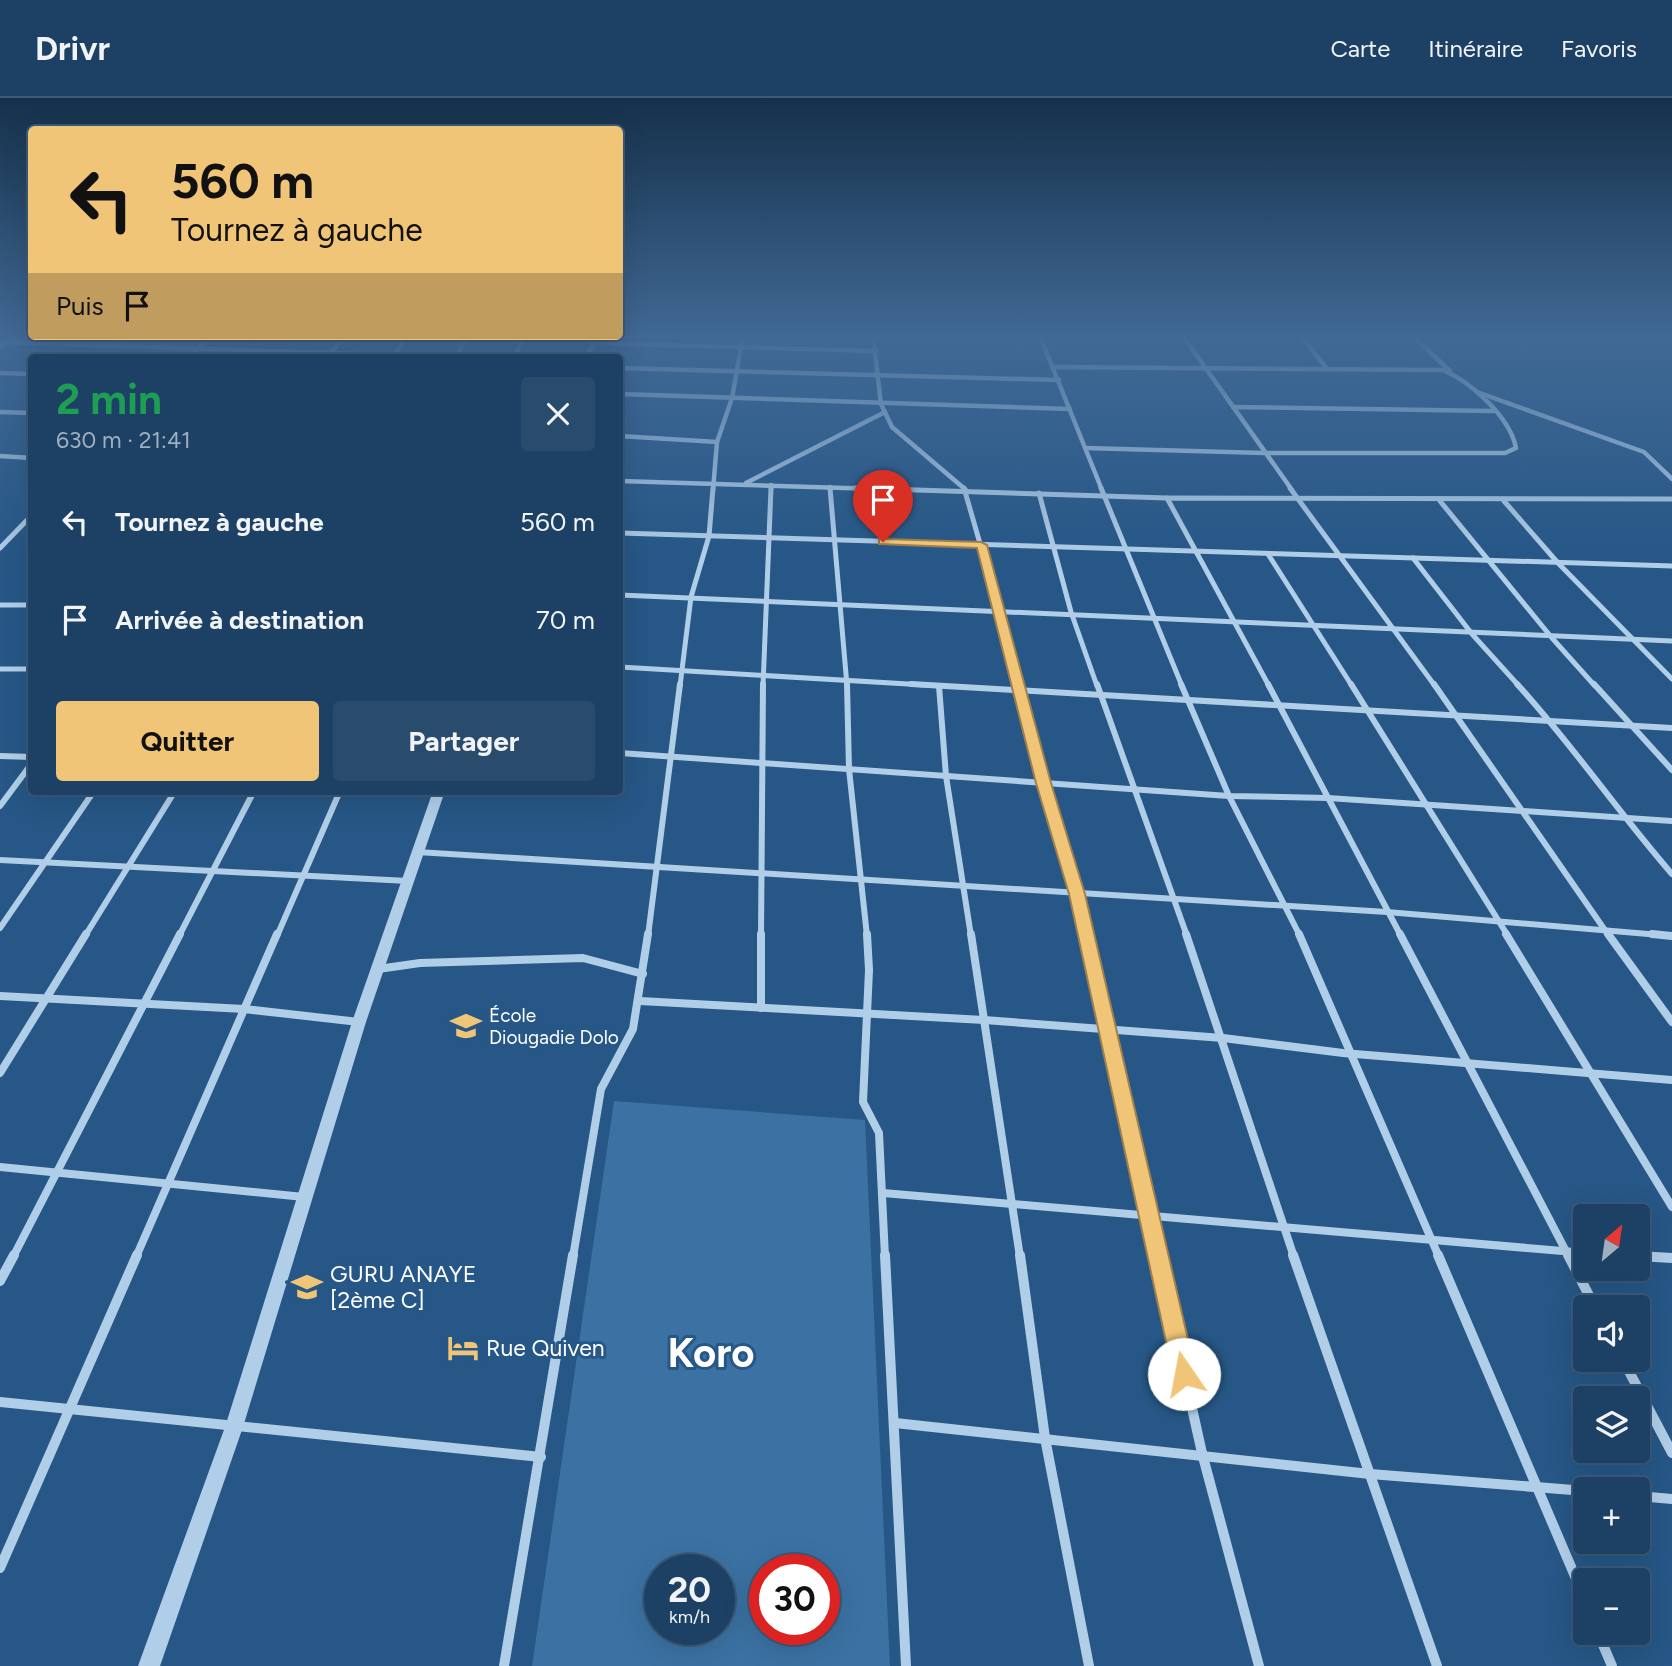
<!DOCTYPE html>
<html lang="fr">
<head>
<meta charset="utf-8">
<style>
  :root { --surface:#1c4164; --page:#294c6d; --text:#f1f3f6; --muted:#a0afbf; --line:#3a5a78; --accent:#f1c577 }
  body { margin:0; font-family:Figtree,sans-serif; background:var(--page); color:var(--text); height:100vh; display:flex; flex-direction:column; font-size:26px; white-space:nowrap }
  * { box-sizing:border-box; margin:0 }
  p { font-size:23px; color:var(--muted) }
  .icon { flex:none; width:38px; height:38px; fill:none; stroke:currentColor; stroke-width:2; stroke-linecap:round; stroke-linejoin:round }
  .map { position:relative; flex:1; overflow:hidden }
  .panel { position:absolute; left:28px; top:256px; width:595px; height:441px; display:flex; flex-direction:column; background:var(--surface); border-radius:7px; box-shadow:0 7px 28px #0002,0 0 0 2px var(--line) }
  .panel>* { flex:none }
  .hud { position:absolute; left:28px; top:28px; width:595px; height:214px; border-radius:7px; box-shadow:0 7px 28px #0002,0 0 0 2px var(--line); background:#f1c577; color:#111; overflow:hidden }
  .needle { width:46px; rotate:29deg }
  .buttons { position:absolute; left:1573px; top:1106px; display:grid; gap:14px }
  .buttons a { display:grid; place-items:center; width:77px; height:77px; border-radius:7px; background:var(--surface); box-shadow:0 7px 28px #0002,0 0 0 2px var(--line); font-size:35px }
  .speed { position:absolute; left:644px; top:1456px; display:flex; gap:14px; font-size:35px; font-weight:700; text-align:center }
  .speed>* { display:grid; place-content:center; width:91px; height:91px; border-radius:50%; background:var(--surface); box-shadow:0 7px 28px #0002,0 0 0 2px var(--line); line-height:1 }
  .speed small { font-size:18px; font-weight:400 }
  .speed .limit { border:10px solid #d22; background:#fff; color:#111 }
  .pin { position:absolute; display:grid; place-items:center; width:60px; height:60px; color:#fff; margin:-72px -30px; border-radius:50% 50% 50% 0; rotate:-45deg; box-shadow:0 0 7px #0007 }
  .pin .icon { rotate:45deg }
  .me { position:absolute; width:77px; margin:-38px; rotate:348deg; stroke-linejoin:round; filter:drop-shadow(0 0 5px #0008) }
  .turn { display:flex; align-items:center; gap:24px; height:147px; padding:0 28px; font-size:32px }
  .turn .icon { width:91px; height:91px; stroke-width:2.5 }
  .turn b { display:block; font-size:49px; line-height:60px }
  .then { display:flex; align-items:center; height:66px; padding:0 28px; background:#0003; gap:14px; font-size:26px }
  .round { display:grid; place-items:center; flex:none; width:74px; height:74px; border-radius:7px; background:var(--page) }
  .headline { display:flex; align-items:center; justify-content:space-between; height:119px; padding:0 28px }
  h1 { font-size:42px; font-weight:700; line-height:52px; color:#1e9e55 }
  .button { display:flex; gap:14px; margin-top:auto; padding:14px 28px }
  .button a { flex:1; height:80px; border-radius:7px; background:var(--accent); color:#111; font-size:28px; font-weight:700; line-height:80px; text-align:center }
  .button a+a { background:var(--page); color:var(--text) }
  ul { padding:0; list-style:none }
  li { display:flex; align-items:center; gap:21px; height:98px; padding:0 28px }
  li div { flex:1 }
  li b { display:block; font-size:26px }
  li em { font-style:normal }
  header { display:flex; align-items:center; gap:42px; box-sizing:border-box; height:98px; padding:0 35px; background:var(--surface); border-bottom:2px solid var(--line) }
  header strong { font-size:33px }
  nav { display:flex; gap:38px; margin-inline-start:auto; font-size:24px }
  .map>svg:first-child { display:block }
  .green { fill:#3b72a3; fill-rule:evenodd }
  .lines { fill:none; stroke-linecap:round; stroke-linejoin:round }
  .minor-far4 { stroke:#b1cee8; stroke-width:4.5 }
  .minor-far3 { stroke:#b1cee8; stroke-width:5 }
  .minor-far2 { stroke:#b1cee8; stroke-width:6 }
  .minor-far1 { stroke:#b1cee8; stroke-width:8 }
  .minor { stroke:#b1cee8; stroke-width:10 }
  .tertiary { fill:#b1cee8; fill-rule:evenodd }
  .route { fill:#f1c577; stroke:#9d804d; stroke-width:2 }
  .labels { text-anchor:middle; stroke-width:6; stroke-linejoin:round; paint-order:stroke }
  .poi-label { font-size:19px; fill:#fff; stroke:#265786; text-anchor:start }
  .near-poi-label { font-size:23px; fill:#fff; stroke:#265786; text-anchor:start }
  .near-town-label { font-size:40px; font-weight:bold; fill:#fff; stroke:#265786 }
</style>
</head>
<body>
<header>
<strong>Drivr</strong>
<nav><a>Carte</a><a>Itinéraire</a><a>Favoris</a></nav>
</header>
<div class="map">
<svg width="1672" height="1568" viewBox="0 0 1672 1568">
  <rect width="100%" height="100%" fill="#265786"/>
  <!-- green -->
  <path class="green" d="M 614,1003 L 865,1022 L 890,1568 L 532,1568 ZM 660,1472 L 719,1472 L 719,1531 L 660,1531 ZM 765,1472 L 824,1472 L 824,1531 L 765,1531 Z"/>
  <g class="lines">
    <!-- minor-far4 -->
    <g class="minor-far4">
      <path d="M 873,238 L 881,306 L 892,329 L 966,392"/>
      <path d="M 1040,238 L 1102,392"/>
      <path d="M 1183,238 L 1292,392"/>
      <path d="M 1301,238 L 1327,271"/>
      <path d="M 1413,238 L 1450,273"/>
      <path d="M 0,244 L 448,259"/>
      <path d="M 593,245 L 877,253"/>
      <path d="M 0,249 L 15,238"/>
      <path d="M 330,256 L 345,238"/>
      <path d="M 394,258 L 407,238"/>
      <path d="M 189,259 L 210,238"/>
      <path d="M 456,259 L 468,238"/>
      <path d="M 515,259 L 524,238"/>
      <path d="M 1054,269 L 1443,272 C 1471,284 1510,319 1516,350 L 1505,355 L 1265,355 L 1085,350"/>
      <path d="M 620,270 L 1059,282"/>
      <path d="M 0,275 L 32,276"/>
      <path d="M 1477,294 L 1644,354 L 1672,381"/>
      <path d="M 620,296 L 1070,311"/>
      <path d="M 1233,309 L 1493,313"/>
      <path d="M 0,314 L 32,315"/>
      <path d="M 620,338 L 717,344"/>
      <path d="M 0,358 L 32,360"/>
      <path d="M 620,383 L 911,392"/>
      <path d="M 746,385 L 885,314"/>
      <path d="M 830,389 L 830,392"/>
      <path d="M 713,392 L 717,344 L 732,300 L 743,238"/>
      <path d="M 771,392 L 771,387"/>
    </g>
    <!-- minor-far3 -->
    <g class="minor-far3">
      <path d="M 830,390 L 847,588"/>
      <path d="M 854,390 L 1167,400"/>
      <path d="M 964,390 L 1021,588"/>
      <path d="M 1101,390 L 1182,588"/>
      <path d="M 1290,390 L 1435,588"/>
      <path d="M 1039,395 L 1071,514 L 1097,588"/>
      <path d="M 1440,403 L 1552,540 L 1595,588"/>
      <path d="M 1504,403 L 1558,465 L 1672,581"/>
      <path d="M 620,435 L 1672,468"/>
      <path d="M 0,450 L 32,417"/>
      <path d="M 1268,456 L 1352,588"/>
      <path d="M 1413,460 L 1472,536 L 1519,588"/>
      <path d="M 620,497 L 1672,543"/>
      <path d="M 0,507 L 32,507"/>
      <path d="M 620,569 L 942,588"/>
      <path d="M 0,571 L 32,571"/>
      <path d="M 680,588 L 691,499 L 709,438 L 713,390"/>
      <path d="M 763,588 L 771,390"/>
      <path d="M 1269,588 L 1167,400 L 1672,401"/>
    </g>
    <!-- minor-far2 -->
    <g class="minor-far2">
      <path d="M 847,586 L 849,671 L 867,838"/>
      <path d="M 911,586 L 1672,630"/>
      <path d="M 1020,586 L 1086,838"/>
      <path d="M 1097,586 L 1187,838"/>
      <path d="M 1181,586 L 1229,698 L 1300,838"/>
      <path d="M 1268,586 L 1401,838"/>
      <path d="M 1351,586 L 1508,838"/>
      <path d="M 1434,586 L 1609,838"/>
      <path d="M 1517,586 C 1572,646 1618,714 1672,776"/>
      <path d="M 1594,586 L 1672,672"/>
      <path d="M 939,588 L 946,678 L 971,838"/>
      <path d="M 620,655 L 1229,698 L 1328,700 L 1672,723"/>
      <path d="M 0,658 L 32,659"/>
      <path d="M 0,708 L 32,665"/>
      <path d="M 417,754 L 1387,814 L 1672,838"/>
      <path d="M 0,762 L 408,783"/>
      <path d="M 0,830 L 94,693"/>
      <path d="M 85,838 L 175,693"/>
      <path d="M 179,838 L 254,693"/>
      <path d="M 277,838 L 340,693"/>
      <path d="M 648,838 L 680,586"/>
      <path d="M 761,838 L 763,586"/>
    </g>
    <!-- minor-far1 -->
    <g class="minor-far1">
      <path d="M 867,836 L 869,872 L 863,1004 L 879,1035 L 885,1159"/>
      <path d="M 971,836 L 1020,1159"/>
      <path d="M 1086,836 L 1158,1159"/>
      <path d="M 1186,836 L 1294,1159"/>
      <path d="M 1299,836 L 1439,1159"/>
      <path d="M 1400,836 L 1569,1159"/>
      <path d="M 1506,836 L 1672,1109"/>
      <path d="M 1608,836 L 1672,924"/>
      <path d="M 1652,836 L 1672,838"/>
      <path d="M 378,871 L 420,865 L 583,860 L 643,876"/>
      <path d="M 0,898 L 244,911 L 359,924"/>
      <path d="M 640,903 L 984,922 L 1223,940 L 1343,955 L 1672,982"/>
      <path d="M 761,910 L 761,836"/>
      <path d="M 0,975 L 86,836"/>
      <path d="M 0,1069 L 304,1099"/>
      <path d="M 883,1095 L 1586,1155"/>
      <path d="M 1638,1158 L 1648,1159"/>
      <path d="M 13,1159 L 180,836"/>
      <path d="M 136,1159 L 277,836"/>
      <path d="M 573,1159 L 601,991 L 633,931 L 648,836"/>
    </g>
    <!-- minor -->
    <g class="minor">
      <path d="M 885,1157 L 906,1568"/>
      <path d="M 1020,1157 L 1045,1340 L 1089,1568"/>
      <path d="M 1158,1157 L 1202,1355 L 1259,1568"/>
      <path d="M 1293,1157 L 1437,1568"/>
      <path d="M 1438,1157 L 1586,1504"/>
      <path d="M 1568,1157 L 1595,1209"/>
      <path d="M 1638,1158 L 1672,1160"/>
      <path d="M 0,1183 L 14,1157"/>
      <path d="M 1623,1262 L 1672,1355"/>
      <path d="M 0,1304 L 541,1359"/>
      <path d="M 895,1325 L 1370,1376 L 1586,1393"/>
      <path d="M 1638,1398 L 1672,1401"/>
      <path d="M 0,1470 L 137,1157"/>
      <path d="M 1598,1535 L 1612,1568"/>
      <path d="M 504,1568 L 573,1157"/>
    </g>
    <!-- tertiary -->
    <g class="tertiary">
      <path d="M 592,238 L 598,238 L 591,259 L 585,259 Z"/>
      <path d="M 433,693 L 445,693 L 366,924 L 243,1329 L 160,1568 L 138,1568 L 225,1329 L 352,924 Z"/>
    </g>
  </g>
  <!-- sky -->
  <linearGradient id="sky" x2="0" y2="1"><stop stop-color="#15304a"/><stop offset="0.52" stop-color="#416995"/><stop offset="1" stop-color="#416995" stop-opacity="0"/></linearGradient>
  <rect width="1672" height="458" fill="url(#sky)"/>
  <!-- route -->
  <path class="route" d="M 883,441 L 981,444 L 987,447 L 1051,685 L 1085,796 L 1196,1276 L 1193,1284 L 1184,1287 L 1176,1284 L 1173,1276 L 1069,796 L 1036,685 L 977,450 L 879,446 L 879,441 Z"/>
  <!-- icons -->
  <defs>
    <symbol id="school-bare" viewBox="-9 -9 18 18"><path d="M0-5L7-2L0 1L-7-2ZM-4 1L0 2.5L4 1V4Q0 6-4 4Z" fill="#f1c577" stroke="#265786" stroke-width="2.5" paint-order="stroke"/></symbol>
    <symbol id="hotel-bare" viewBox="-9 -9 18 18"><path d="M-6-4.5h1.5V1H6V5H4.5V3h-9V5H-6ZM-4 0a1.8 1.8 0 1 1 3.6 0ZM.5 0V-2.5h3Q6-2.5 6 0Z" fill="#f1c577" stroke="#265786" stroke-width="2.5" paint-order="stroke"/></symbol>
  </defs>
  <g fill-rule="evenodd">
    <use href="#school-bare" x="444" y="906" width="44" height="44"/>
    <use href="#school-bare" x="285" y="1167" width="44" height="44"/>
    <use href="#hotel-bare" x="441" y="1228" width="44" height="44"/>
  </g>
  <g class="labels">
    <!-- poi labels -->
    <g class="poi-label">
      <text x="489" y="924">École<tspan x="489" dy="22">Diougadie Dolo</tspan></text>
    </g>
    <!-- near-poi labels -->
    <g class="near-poi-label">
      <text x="330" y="1184">GURU ANAYE<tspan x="330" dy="26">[2ème C]</tspan></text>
      <text x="486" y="1258">Rue Quiven</text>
    </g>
    <!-- near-town labels -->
    <g class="near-town-label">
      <text x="711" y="1269">Koro</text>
    </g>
  </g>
</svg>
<div class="buttons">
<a><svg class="needle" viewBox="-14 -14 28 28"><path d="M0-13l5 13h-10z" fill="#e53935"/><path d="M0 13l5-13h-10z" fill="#a0afbf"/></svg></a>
<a><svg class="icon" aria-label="sound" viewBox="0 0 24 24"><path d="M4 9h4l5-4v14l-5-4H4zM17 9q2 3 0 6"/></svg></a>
<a><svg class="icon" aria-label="layers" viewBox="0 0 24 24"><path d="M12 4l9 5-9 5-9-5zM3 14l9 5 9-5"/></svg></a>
<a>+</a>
<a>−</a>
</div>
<div class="speed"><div>20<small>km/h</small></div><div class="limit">30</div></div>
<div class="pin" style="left:883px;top:444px;background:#d93025"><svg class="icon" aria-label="arrive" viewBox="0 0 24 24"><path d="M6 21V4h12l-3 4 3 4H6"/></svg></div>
<svg class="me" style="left:1184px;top:1276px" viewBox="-20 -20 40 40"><circle r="19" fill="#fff"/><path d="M0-13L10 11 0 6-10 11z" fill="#f1c577"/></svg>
<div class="hud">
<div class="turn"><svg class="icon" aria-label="left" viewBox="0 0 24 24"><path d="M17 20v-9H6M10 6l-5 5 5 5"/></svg><div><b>560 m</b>Tournez à gauche</div></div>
<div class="then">Puis<svg class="icon" aria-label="arrive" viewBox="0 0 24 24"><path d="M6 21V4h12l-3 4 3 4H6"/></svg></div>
</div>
<section class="panel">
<div class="headline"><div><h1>2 min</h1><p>630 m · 21:41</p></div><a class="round"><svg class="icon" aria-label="close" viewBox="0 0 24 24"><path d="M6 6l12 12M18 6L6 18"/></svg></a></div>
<ul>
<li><svg class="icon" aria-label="left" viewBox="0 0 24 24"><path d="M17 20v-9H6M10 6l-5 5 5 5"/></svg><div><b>Tournez à gauche</b></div><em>560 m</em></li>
<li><svg class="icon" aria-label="arrive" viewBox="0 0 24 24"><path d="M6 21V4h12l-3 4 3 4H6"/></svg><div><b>Arrivée à destination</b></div><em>70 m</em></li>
</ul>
<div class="button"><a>Quitter</a><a>Partager</a></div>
</section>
</div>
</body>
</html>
